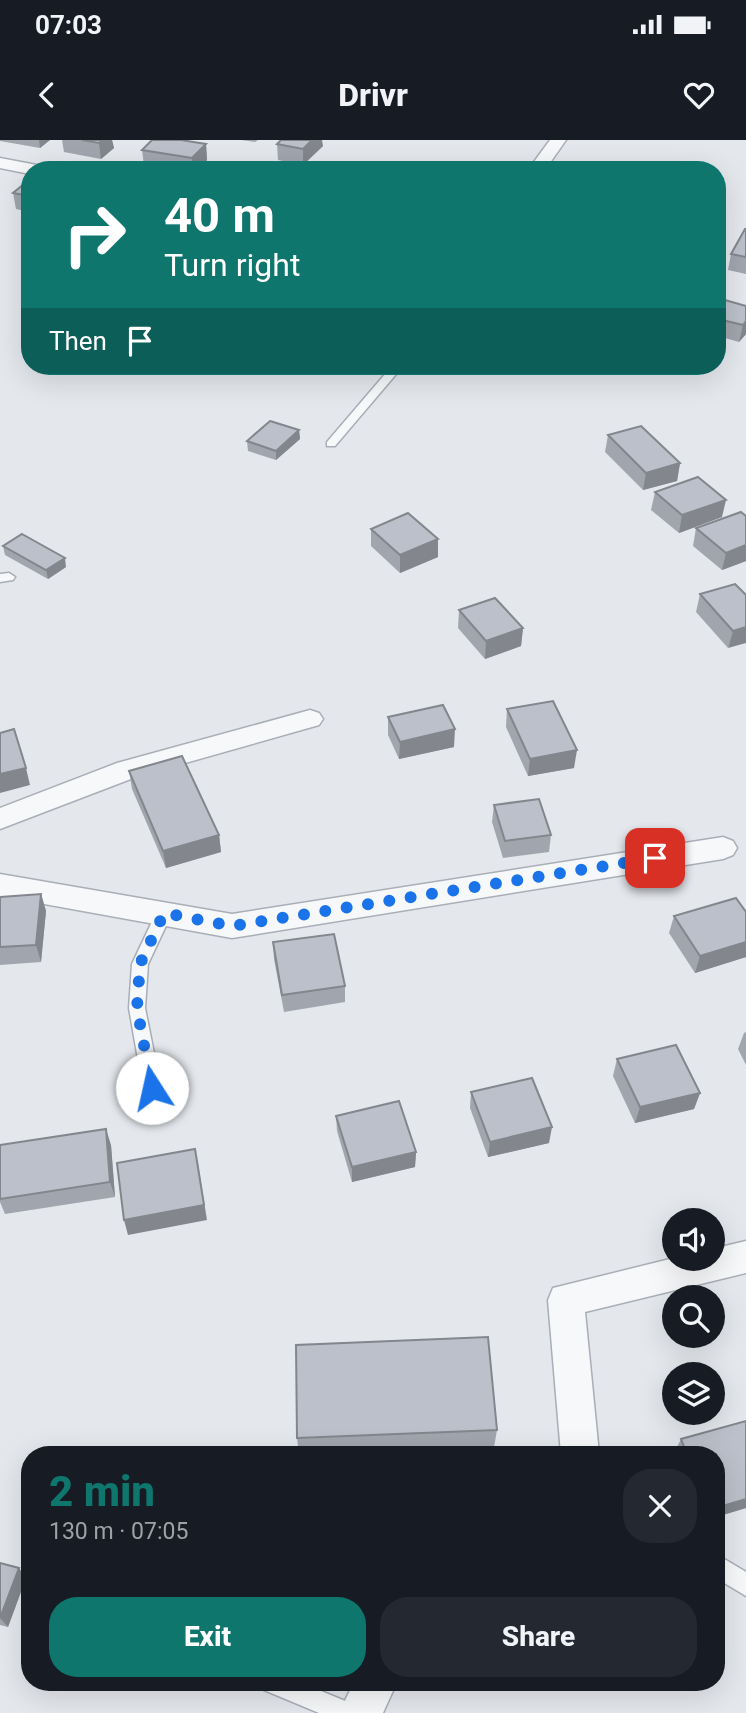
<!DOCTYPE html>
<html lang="en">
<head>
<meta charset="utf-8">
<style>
  :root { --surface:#171b24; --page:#242831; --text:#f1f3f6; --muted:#9ea1a6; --accent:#0f766e }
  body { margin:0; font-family:Roboto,sans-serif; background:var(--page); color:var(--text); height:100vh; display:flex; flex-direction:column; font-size:26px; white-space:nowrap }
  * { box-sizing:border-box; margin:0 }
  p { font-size:23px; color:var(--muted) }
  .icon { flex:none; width:38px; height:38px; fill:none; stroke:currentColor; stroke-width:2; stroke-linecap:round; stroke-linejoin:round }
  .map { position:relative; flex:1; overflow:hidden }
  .details { position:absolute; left:21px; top:1306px; width:704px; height:245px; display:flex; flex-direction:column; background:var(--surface); border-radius:28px; box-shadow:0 7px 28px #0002 }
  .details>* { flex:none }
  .guide { position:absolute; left:21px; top:21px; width:705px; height:214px; border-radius:28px; box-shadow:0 7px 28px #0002; background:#0f766e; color:#fff; overflow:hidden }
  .tools { position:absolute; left:662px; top:1068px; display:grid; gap:14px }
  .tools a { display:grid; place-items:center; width:63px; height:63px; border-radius:50%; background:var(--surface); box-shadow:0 7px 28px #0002; font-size:35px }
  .pin { position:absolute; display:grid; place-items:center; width:60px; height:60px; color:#fff; margin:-30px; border-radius:14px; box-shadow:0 4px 10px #0006 }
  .me { position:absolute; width:77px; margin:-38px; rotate:350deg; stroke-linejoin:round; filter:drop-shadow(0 0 5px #0008) }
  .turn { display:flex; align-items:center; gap:24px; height:147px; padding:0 28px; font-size:32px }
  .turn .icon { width:91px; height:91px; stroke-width:2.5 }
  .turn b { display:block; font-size:49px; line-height:60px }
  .then { display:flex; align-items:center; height:66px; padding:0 28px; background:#0003; gap:14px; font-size:26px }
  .round { display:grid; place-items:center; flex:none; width:74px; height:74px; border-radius:28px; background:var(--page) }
  .head { display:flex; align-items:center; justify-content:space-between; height:119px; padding:0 28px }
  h1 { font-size:42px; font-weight:800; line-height:52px; color:var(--accent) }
  .button { display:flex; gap:14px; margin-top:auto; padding:14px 28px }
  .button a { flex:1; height:80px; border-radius:28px; background:var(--accent); color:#fff; font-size:28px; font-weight:800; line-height:80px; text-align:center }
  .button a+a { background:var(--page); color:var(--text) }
  .status { display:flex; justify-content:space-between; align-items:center; height:49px; padding:0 35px; background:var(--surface); direction:ltr }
  .status svg { height:19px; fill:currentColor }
  header { display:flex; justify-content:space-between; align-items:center; height:91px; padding:0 28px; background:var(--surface); font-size:32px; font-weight:800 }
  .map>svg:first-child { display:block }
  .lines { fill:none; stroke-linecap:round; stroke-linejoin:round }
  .service-casing { stroke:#a9aeb7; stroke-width:3 }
  .minor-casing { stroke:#a9aeb7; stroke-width:3 }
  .service { fill:#f7f8fa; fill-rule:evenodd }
  .minor { fill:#f7f8fa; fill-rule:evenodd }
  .wall { fill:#a1a5ae }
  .shaded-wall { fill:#83868d }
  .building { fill:#bbc0ca; stroke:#83868d; stroke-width:2 }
  .route { stroke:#1a73e8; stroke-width:12; stroke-dasharray:0 21.6 }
</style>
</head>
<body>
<div class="status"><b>07:03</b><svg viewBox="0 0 49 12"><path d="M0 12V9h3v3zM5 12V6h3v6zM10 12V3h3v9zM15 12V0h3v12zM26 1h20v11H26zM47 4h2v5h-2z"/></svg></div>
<header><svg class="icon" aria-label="back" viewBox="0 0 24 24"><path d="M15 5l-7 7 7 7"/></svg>Drivr<svg class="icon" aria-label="heart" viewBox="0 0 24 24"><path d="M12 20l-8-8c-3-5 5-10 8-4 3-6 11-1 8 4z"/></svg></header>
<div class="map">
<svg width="746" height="1573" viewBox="0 0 746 1573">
  <rect width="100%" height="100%" fill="#e4e7ec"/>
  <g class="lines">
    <defs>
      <g id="service">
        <path d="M 392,226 L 403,226 L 335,306 L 327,306 L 327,302 Z"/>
        <path d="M 9,433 L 15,437 L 13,440 L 0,442 L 0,434 Z"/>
        <path d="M 164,767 L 170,769 L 172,773 L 148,824 L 145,868 L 161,948 L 158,953 L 152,955 L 146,953 L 143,948 L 129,868 L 132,824 L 158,769 Z"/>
        <path d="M 716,1414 L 746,1432 L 746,1456 L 716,1438 Z"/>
        <path d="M 261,1542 L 299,1542 L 355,1565 L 358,1573 L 319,1573 L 264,1550 Z"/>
      </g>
      <g id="minor">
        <path d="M 550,0 L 566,0 L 545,30 L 528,30 Z"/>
        <path d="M 0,18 L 42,26 L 44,30 L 30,30 L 30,34 L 0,28 Z"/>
        <path d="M 310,570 L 319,573 L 323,579 L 319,585 L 136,637 L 0,689 L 0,668 L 117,623 Z"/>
        <path d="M 723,697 L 733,701 L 737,708 L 733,715 L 723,719 L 232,798 L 0,756 L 0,734 L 232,774 Z"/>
        <path d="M 746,1101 L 746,1133 L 585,1172 L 599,1314 L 561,1314 L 548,1160 L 553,1148 L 674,1118 L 712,1118 L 712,1109 Z"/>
        <path d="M 354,1542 L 397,1542 L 383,1573 L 339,1573 Z"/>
      </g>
    </defs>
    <!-- service casing -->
    <use href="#service" class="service-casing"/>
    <!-- minor casing -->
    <use href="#minor" class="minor-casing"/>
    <!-- service -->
    <use href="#service" class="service"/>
    <!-- minor -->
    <use href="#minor" class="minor"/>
  </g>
  <!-- wall -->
  <g class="wall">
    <path d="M 0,0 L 50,0 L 40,8 L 0,1 Z"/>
    <path d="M 62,0 L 112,0 L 114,8 L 101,19 L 64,12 Z"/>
    <path d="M 241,0 L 258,0 L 255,2 Z"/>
    <path d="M 206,4 L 207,20 L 198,30 L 169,30 L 144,25 L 142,10 Z"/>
    <path d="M 277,4 L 323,6 L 303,25 L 278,20 Z"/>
    <path d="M 30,39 L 30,72 L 16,69 L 13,53 Z"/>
    <path d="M 746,89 L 746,134 L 728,130 L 731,114 Z"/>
    <path d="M 718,158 L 746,166 L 746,194 L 739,202 L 718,196 Z"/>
    <path d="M 299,290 L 300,299 L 276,320 L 248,311 L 247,301 Z"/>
    <path d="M 608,295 L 680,323 L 677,341 L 643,350 L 605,312 Z"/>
    <path d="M 655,352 L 722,377 L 679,393 L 651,370 Z"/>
    <path d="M 746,376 L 746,421 L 722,430 L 693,406 L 696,388 Z"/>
    <path d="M 371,389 L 438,417 L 400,433 L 371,406 Z"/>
    <path d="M 3,406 L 66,427 L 48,439 L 5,415 Z"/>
    <path d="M 700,454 L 746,455 L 728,508 L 696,472 Z"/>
    <path d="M 459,470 L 523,488 L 521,506 L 485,519 L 458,488 Z"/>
    <path d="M 507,569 L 574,628 L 528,636 L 506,587 Z"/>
    <path d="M 388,577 L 454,607 L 399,619 L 388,595 Z"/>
    <path d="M 129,631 L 219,695 L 221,712 L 166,728 L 132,649 Z"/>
    <path d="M 494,665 L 551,695 L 549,712 L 503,718 L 492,682 Z"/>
    <path d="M 41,754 L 46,771 L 41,822 L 0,825 L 0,757 Z"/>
    <path d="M 746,772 L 746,817 L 695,833 L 669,793 L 674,776 Z"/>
    <path d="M 273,802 L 345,846 L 345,862 L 284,872 L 274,819 Z"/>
    <path d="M 746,892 L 746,925 L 738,909 L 744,893 Z"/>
    <path d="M 617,919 L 700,953 L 694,969 L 635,983 L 613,936 Z"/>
    <path d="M 471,952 L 549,1003 L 488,1017 L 470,968 Z"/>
    <path d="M 336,976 L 416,1012 L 415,1027 L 352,1042 L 337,991 Z"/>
    <path d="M 0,1005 L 111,1005 L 115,1057 L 5,1074 L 0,1062 Z"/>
    <path d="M 746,1281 L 746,1368 L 716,1377 L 716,1314 L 676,1314 L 675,1311 L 681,1299 Z"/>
    <path d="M 497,1290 L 494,1307 L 315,1314 L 299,1314 L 297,1298 Z"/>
    <path d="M 0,1423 L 26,1438 L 8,1487 L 0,1485 Z"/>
  </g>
  <!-- shaded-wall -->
  <g class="shaded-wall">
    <path d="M 39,0 L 50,0 L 40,8 Z"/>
    <path d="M 102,0 L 112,0 L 114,8 L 101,19 L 99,3 Z"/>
    <path d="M 312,0 L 322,0 L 323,6 L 303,25 L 303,9 Z"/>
    <path d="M 206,4 L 207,20 L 198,30 L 193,30 L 192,18 Z"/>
    <path d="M 746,181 L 746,194 L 739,202 L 743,185 Z"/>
    <path d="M 299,290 L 300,299 L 276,320 L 276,311 Z"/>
    <path d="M 680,323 L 677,341 L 643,350 L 646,333 Z"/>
    <path d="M 726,360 L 722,377 L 679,393 L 682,375 Z"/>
    <path d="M 438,399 L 438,417 L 400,433 L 400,415 Z"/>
    <path d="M 746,405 L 746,421 L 722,430 L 726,413 Z"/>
    <path d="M 65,418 L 66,427 L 48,439 L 46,430 Z"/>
    <path d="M 746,487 L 746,503 L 728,508 L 733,491 Z"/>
    <path d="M 523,488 L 521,506 L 485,519 L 486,501 Z"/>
    <path d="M 455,589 L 454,607 L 399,619 L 400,602 Z"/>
    <path d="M 577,610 L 574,628 L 528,636 L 530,619 Z"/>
    <path d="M 26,628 L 30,645 L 0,653 L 0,634 Z"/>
    <path d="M 219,695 L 221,712 L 166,728 L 163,711 Z"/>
    <path d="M 41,754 L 46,771 L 41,822 L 36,805 Z"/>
    <path d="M 746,802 L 746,817 L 695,833 L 700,816 Z"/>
    <path d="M 700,953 L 694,969 L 635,983 L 640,967 Z"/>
    <path d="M 552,987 L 549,1003 L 488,1017 L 490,1002 Z"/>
    <path d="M 106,989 L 111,1005 L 115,1057 L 110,1042 Z"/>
    <path d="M 416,1012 L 415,1027 L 352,1042 L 352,1027 Z"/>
    <path d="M 198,1024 L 207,1080 L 128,1095 L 124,1080 Z"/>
    <path d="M 746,1359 L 746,1368 L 716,1377 L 716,1368 Z"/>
    <path d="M 19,1428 L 26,1438 L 8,1487 L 0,1478 Z"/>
  </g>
  <!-- building -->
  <g class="building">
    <path d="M 82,0 L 102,0 L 99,3 Z"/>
    <path d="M 152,0 L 181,0 L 206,4 L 192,18 L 142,10 Z"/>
    <path d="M 281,0 L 312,0 L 303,9 L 277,4 Z"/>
    <path d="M 315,26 L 332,30 L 311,30 Z"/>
    <path d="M 30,39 L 30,56 L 13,53 Z"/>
    <path d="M 745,89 L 746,89 L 746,117 L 731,114 Z"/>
    <path d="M 718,158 L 746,166 L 746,181 L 743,185 L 718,179 Z"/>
    <path d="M 270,281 L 299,290 L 276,311 L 247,301 Z"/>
    <path d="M 641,286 L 680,323 L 646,333 L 608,295 Z"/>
    <path d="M 698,337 L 726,360 L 682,375 L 655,352 Z"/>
    <path d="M 741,372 L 746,376 L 746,405 L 726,413 L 696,388 Z"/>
    <path d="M 408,373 L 438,399 L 400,415 L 371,389 Z"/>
    <path d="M 22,394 L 65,418 L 46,430 L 3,406 Z"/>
    <path d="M 735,444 L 746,455 L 746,487 L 733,491 L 700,454 Z"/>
    <path d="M 495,458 L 523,488 L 486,501 L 459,470 Z"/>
    <path d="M 553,561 L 577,610 L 530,619 L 507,569 Z"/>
    <path d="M 443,565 L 455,589 L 400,602 L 388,577 Z"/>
    <path d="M 14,589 L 26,628 L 0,634 L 0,593 Z"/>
    <path d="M 182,616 L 219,695 L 163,711 L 129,631 Z"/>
    <path d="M 539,659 L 551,695 L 505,701 L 494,665 Z"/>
    <path d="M 41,754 L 36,805 L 0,807 L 0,757 Z"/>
    <path d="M 736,758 L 746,772 L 746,802 L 700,816 L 674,776 Z"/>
    <path d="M 334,794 L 345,846 L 282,855 L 273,802 Z"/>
    <path d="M 676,905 L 700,953 L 640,967 L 617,919 Z"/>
    <path d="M 532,938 L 552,987 L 490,1002 L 471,952 Z"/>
    <path d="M 399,961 L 416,1012 L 352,1027 L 336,976 Z"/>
    <path d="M 106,989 L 110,1042 L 0,1059 L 0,1005 Z"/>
    <path d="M 195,1009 L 204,1065 L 124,1080 L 117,1023 Z"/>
    <path d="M 488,1197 L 497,1290 L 297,1298 L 296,1205 Z"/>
    <path d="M 746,1281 L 746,1359 L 716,1368 L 716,1314 L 687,1314 L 681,1299 Z"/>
    <path d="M 0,1423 L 19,1428 L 0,1478 Z"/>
  </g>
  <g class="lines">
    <!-- route -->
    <path class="route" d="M 152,948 L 137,868 L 140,824 L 164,773 L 232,786 L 655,718"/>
  </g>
</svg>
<div class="tools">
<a><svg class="icon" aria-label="sound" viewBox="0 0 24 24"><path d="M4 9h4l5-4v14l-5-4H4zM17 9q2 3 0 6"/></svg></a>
<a><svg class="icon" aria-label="search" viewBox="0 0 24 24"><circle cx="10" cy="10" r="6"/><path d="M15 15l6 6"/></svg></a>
<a><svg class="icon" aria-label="layers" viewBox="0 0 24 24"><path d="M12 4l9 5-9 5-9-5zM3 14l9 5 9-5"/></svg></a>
</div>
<div class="pin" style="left:655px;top:718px;background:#d93025"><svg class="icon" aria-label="arrive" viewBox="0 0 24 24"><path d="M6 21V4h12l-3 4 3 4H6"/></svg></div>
<svg class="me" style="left:152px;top:948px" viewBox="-20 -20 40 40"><circle r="19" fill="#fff"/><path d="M0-13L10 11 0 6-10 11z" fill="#1a73e8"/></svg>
<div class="guide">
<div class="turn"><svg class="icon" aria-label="right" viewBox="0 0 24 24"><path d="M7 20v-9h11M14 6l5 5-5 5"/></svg><div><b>40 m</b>Turn right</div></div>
<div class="then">Then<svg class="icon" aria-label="arrive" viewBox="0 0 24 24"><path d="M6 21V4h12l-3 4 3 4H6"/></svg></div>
</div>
<section class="details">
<div class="head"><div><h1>2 min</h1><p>130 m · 07:05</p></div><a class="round"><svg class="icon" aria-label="close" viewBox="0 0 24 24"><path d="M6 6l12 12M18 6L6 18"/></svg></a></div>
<div class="button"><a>Exit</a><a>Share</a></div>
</section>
</div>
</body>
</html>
